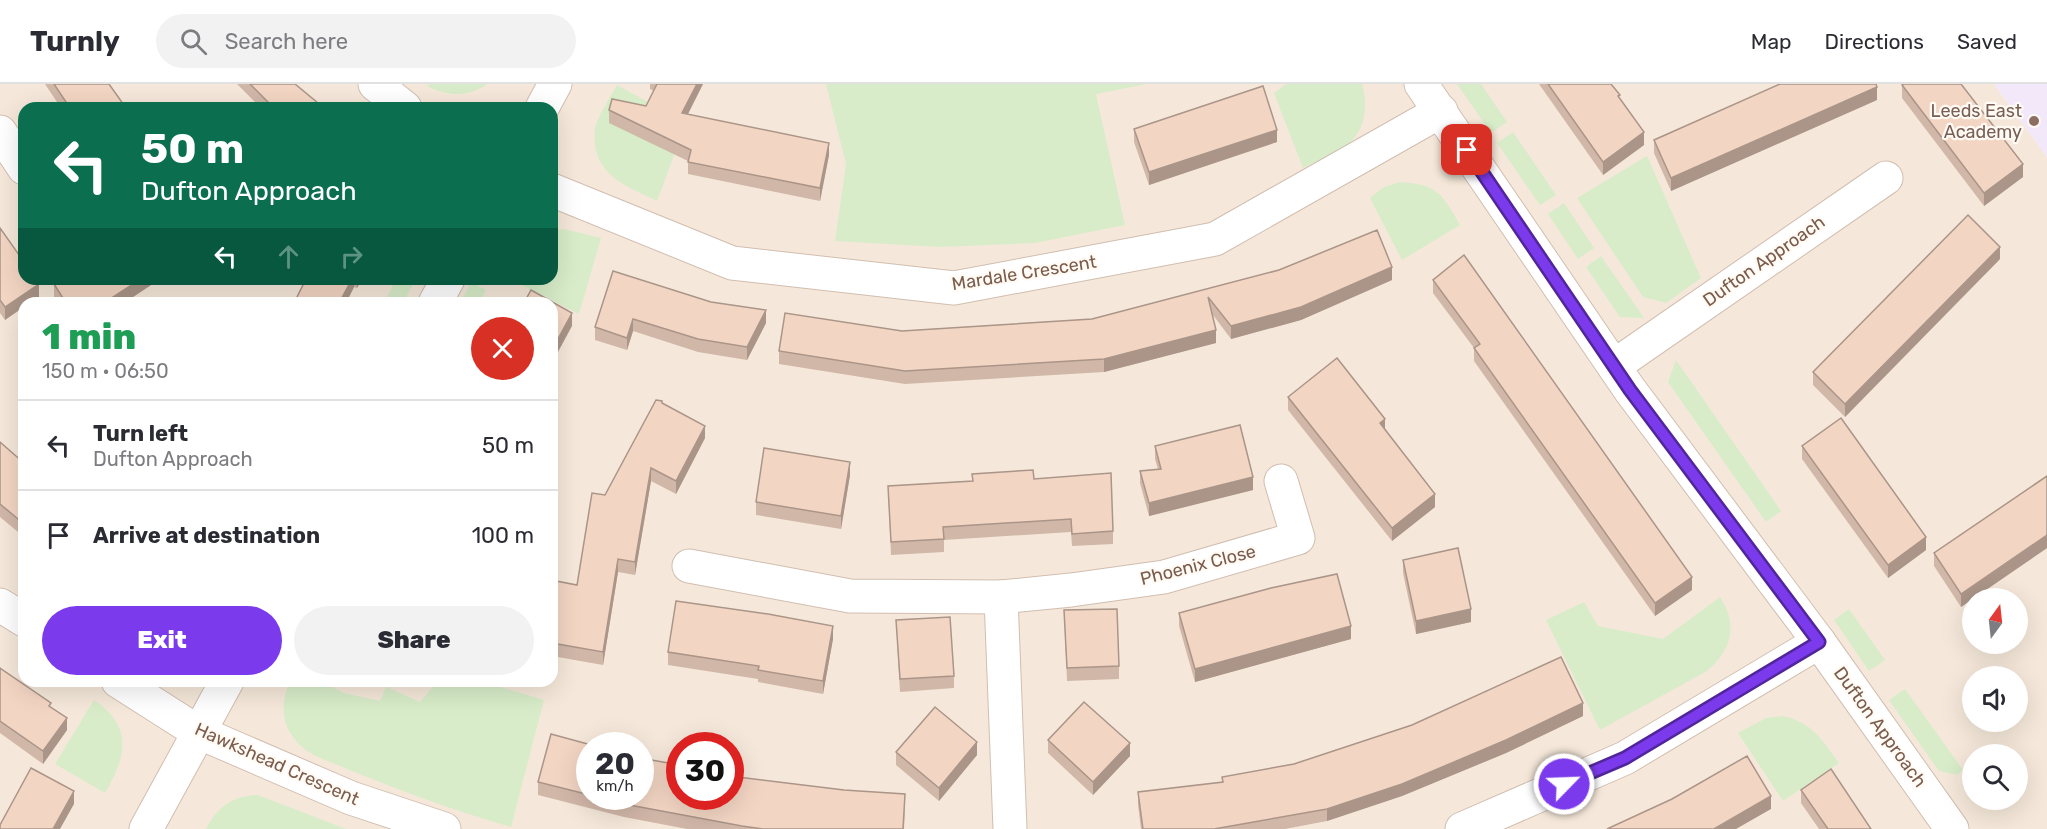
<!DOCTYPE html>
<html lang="en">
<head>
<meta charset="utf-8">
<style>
  :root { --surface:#fff; --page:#f2f2f3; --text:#2b2b33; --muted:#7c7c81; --line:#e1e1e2; --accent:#7c3aed }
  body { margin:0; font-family:Rubik,sans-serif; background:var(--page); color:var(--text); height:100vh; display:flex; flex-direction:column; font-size:22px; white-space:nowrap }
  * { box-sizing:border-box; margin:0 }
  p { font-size:20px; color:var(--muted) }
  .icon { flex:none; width:33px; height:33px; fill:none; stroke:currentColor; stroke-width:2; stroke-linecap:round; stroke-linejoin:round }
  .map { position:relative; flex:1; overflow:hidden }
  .drawer { position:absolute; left:18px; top:213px; width:540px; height:390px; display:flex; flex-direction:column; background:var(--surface); border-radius:18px; box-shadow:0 6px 24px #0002 }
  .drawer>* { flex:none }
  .banner { position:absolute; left:18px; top:18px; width:540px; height:183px; border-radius:18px; box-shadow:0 6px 24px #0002; background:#0b6e4f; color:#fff; overflow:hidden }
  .needle { width:39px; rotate:15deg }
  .tools { position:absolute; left:1962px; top:504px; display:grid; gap:12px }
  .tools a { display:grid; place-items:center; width:66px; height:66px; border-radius:50%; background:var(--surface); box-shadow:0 6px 24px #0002; font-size:30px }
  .speed { position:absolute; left:576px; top:648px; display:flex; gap:12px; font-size:30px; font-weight:700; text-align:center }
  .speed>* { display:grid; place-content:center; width:78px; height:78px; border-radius:50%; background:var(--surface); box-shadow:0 6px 24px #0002; line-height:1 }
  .speed small { font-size:15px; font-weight:400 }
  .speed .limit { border:9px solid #d22; background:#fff; color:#111 }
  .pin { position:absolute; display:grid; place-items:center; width:51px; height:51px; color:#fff; margin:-26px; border-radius:12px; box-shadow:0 3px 9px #0006 }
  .me { position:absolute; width:66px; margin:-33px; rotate:66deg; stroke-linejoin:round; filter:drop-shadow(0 0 4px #0008) }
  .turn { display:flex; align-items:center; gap:21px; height:126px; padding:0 24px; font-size:27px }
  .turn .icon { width:78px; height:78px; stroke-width:2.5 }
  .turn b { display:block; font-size:42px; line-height:51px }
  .lanes { display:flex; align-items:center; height:57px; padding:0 24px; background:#0003; justify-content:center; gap:30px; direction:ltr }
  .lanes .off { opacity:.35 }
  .round { display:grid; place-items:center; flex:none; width:63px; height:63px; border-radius:32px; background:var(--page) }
  .overview { display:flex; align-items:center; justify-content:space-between; height:102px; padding:0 24px }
  h1 { font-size:36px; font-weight:800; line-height:45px; color:#1e9e55 }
  .cta { display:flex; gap:12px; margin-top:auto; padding:12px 24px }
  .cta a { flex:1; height:69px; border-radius:36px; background:var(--accent); color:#fff; font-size:24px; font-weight:800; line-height:69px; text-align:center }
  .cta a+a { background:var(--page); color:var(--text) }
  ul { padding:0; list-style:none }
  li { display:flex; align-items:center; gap:18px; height:90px; padding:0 24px; border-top:2px solid var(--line) }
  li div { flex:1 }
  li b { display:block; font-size:22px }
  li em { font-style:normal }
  header { display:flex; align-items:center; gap:36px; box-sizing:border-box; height:84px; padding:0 30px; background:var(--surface); border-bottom:2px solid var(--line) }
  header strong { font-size:28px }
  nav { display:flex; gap:33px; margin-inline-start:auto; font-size:21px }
  .search { width:420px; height:54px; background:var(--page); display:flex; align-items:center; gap:15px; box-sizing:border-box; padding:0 21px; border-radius:33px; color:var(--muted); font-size:22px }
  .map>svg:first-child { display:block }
  .residential { fill:#f5e8da; fill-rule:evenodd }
  .education { fill:#f3e8fa }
  .grass { fill:#d8ecc9 }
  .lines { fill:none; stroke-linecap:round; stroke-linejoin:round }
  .minor-casing { stroke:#d1beb0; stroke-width:35 }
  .minor { stroke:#fff; stroke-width:33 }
  .wall { fill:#d1b7a8 }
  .shaded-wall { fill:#aa9588 }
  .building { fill:#f3d5c3; stroke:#aa9588; stroke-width:1.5 }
  .route-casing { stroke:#51269a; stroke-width:15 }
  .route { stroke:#7c3aed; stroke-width:10 }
  .education-dot { fill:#8d6e63; stroke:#fffaf3; stroke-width:2 }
  .labels { text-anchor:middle; stroke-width:4.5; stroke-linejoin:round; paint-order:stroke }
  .education-label { font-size:18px; fill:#785e54; stroke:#fffaf3; text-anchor:end }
  .street-label { font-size:18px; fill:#7a5c4d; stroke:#fffaf3 }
</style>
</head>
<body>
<header>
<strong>Turnly</strong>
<div class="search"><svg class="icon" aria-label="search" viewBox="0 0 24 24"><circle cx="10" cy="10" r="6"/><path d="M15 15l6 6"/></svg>Search here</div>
<nav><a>Map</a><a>Directions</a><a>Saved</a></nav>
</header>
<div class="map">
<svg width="2047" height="745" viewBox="0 0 2047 745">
  <rect width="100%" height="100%" fill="#fdf6ec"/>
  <!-- residential -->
  <path class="residential" d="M 0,0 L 1994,0 L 2047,73 L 2047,745 L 0,745 ZM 24,24 L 552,24 L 552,195 L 24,195 ZM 24,219 L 552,219 L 552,597 L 24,597 ZM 1972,514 L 2018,514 L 2018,560 L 1972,560 ZM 1972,592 L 2018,592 L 2018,638 L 1972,638 ZM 590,662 L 640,662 L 640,712 L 590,712 ZM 680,662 L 730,662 L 730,712 L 680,712 ZM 1972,670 L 2018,670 L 2018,716 L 1972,716 Z"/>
  <!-- education -->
  <path class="education" d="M 1994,0 L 2047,0 L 2047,73 Z"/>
  <!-- grass -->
  <g class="grass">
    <path d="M 429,0 L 488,0 C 467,13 449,13 427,2 Z"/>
    <path d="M 826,0 L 1147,0 L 1096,10 L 1125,141 L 1035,159 L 940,163 L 835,157 L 846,80 Z"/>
    <path d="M 1286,0 L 1362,0 C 1368,20 1366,46 1348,60 C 1337,70 1316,77 1303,84 L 1274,9 Z"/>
    <path d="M 1457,0 L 1481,0 L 1507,38 L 1491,49 Z"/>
    <path d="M 617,1 L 686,39 L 657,117 C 631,104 599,94 595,61 C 594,54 594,45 597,38 C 602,26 610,13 617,1 Z"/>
    <path d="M 1513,48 L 1556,111 L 1540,121 L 1497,59 Z"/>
    <path d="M 1647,72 L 1701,194 L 1666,219 L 1643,213 L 1577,114 Z"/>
    <path d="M 1400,98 C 1438,100 1443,111 1460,141 L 1402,176 L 1370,114 L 1384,103 Z"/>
    <path d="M 1564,119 L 1594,164 L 1578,175 L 1548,130 Z"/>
    <path d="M 564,145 L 601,154 L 579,230 L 510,195 L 552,195 L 552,147 Z"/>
    <path d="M 1601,172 L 1644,234 L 1620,233 L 1586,183 Z"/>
    <path d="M 396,195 L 416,195 L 403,219 L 384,219 Z"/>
    <path d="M 471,198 L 486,206 L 479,219 L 460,219 Z"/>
    <path d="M 1676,276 L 1781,427 L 1766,438 L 1668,298 Z"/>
    <path d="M 1720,513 C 1739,541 1731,567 1707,587 L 1600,646 L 1546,536 L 1584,518 L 1598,542 L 1663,555 Z"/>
    <path d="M 1849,525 L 1885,576 L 1869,587 L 1834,536 Z"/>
    <path d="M 290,597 L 320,597 L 344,609 L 380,617 L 386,603 L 420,618 L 438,597 L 480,597 L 544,616 L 511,743 C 455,727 401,707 347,685 C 330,677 308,672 296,657 C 280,639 281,617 290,597 Z"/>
    <path d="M 1905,605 L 1963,686 L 1957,691 L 1939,687 L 1889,616 Z"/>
    <path d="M 94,616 C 134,643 126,673 105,709 L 55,680 Z"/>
    <path d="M 1783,632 C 1813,639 1821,655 1839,679 L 1783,717 L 1738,649 L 1766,634 Z"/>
    <path d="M 258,711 L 346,745 L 206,745 C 218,722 233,712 258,711 Z"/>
  </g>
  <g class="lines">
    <defs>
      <g id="minor">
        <path d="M 375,0 L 405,24"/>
        <path d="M 1421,0 L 1630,306 L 1819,558 L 1952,745"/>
        <path d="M 542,24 L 555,0"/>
        <path d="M 0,48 L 24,84"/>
        <path d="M 552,106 L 732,179 L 954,204 L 1215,155 L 1441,27"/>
        <path d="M 435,219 L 448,195"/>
        <path d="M 1614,282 L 1886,94"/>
        <path d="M 689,482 L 850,512 L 1001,513 L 1071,506 L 1164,493 L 1298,454 L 1281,397"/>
        <path d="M 1001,513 L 1010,745"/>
        <path d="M 0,521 L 24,536"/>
        <path d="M 118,597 L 198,648 L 351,714 L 444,745"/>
        <path d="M 146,745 L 227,597"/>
        <path d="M 1462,745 L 1625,674 L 1819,558"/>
      </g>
    </defs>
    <!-- minor casing -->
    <use href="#minor" class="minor-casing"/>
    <!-- minor -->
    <use href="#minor" class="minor"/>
  </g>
  <!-- wall -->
  <g class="wall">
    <path d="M 45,0 L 109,0 L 126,24 L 61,24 Z"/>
    <path d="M 237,0 L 295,0 L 324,24 L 261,24 Z"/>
    <path d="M 650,0 L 703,0 L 687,31 L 829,71 L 820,117 L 688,90 L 688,77 L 609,39 L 609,26 L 646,22 L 654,7 L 650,5 Z"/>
    <path d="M 1539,0 L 1611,0 L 1644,61 L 1603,91 Z"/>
    <path d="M 1902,1 L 2023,93 L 1984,122 L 1902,14 Z"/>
    <path d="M 1877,16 L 1671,107 L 1654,69 L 1654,56 Z"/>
    <path d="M 1134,45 L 1277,58 L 1149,101 L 1134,58 Z"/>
    <path d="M 0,144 L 39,213 L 30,219 L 24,219 L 5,236 L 0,229 Z"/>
    <path d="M 2000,175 L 1845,333 L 1813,301 L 1813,288 Z"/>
    <path d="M 1279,186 L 1392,196 L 1301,236 L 1231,255 L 1213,231 L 1216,259 L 1104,288 L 905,300 L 779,280 L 779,267 L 902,247 L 1092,235 Z"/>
    <path d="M 613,187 L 766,239 L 747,276 L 698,268 L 633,247 L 627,266 L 595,256 L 595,243 Z"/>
    <path d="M 154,195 L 154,199 L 124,219 L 58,219 L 54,213 L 54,200 Z"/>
    <path d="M 306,195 L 362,195 L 357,204 L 354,203 L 346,219 L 294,219 Z"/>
    <path d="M 1433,196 L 1692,506 L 1655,532 L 1474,277 L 1474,264 L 1433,209 Z"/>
    <path d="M 1288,313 L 1385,347 L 1435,423 L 1392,457 L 1288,326 Z"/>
    <path d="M 662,319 L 705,354 L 676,410 L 651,397 L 635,491 L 618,488 L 603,581 L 552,572 L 552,522 L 577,501 L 605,411 Z"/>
    <path d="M 0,358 L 24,379 L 24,453 L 0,433 Z"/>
    <path d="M 1155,362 L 1253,406 L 1149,432 L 1140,399 L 1140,387 L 1158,385 L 1155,375 Z"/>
    <path d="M 1802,362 L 1926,466 L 1888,494 L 1802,375 Z"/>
    <path d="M 850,391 L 841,445 L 756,431 L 756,418 Z"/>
    <path d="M 1034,395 L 1113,447 L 1113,460 L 1072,462 L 1071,448 L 944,456 L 944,468 L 891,471 L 888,402 Z"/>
    <path d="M 2047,464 L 1961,523 L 1934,482 L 1934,469 Z"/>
    <path d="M 1403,476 L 1471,538 L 1416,550 L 1403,489 Z"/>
    <path d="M 1064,526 L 1119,582 L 1119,595 L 1067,597 Z"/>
    <path d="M 1179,529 L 1351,555 L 1195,598 L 1179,542 Z"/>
    <path d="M 896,536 L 954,592 L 954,604 L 900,608 Z"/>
    <path d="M 833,555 L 823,610 L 758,598 L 758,595 L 668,581 L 668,568 Z"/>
    <path d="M 0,584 L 51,623 L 67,646 L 43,680 L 0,649 Z"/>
    <path d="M 1583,632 L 1506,669 L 1402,712 L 1327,737 L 1285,745 L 1141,745 L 1138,721 L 1138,708 L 1222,698 L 1222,693 Z"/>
    <path d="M 1048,656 L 1130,672 L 1093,711 L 1048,669 Z"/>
    <path d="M 590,662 L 590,712 L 680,712 L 905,723 L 904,745 L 687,745 L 624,733 L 538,711 L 538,698 Z"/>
    <path d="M 896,668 L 977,671 L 939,717 L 896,681 Z"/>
    <path d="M 1801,706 L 1871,745 L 1819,745 L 1801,719 Z"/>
  </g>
  <!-- shaded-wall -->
  <g class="shaded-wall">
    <path d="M 697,0 L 703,0 L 682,42 L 682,29 Z"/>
    <path d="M 1877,3 L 1877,16 L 1671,107 L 1671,94 Z"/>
    <path d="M 1277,46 L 1277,58 L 1149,101 L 1149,88 Z"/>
    <path d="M 1644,48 L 1644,61 L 1603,91 L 1603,78 Z"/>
    <path d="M 829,59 L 829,71 L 820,117 L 820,104 Z"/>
    <path d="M 2023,80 L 2023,93 L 1984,122 L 1984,109 Z"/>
    <path d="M 2000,163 L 2000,175 L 1845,333 L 1845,320 Z"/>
    <path d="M 1392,183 L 1392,196 L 1301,236 L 1231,255 L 1231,242 Z"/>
    <path d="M 141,195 L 154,195 L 154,199 L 124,219 L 104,219 Z"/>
    <path d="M 352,195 L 354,195 L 354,203 L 346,219 L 339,219 Z"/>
    <path d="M 357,195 L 362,195 L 357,204 Z"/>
    <path d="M 39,200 L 39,213 L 30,219 L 24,219 L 24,223 L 5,236 L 5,223 Z"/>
    <path d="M 766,226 L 766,239 L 747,276 L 747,263 Z"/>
    <path d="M 572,229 L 572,242 L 552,279 L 552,266 Z"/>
    <path d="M 633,235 L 633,247 L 627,266 L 627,254 Z"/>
    <path d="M 1216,246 L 1216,259 L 1104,288 L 1104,275 Z"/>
    <path d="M 1385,335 L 1385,348 L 1380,339 Z"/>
    <path d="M 705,342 L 705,354 L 676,410 L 676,397 Z"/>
    <path d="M 850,378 L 850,391 L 841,445 L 841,432 Z"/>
    <path d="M 651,384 L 651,397 L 635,491 L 635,478 Z"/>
    <path d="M 1253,393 L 1253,406 L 1149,432 L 1149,419 Z"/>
    <path d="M 1435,410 L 1435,423 L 1392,457 L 1392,444 Z"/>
    <path d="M 2047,451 L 2047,464 L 1961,523 L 1961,510 Z"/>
    <path d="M 1926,453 L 1926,466 L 1888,494 L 1888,481 Z"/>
    <path d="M 618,475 L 618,488 L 603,581 L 603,568 Z"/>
    <path d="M 1692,493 L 1692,506 L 1655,532 L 1655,519 Z"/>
    <path d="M 1471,525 L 1471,538 L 1416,550 L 1416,537 Z"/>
    <path d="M 833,542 L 833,555 L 823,610 L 823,597 Z"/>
    <path d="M 1351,542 L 1351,555 L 1195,598 L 1195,585 Z"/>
    <path d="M 1583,619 L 1583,632 L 1506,669 L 1402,712 L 1327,737 L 1327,725 Z"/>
    <path d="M 67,634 L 67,646 L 43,680 L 43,667 Z"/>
    <path d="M 977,658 L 977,671 L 939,717 L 939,704 Z"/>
    <path d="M 1130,659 L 1130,672 L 1093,711 L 1093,698 Z"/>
    <path d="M 74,707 L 74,720 L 60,745 L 53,745 Z"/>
    <path d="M 1771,712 L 1771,725 L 1736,745 L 1714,745 Z"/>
  </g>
  <!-- building -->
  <g class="building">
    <path d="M 54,0 L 109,0 L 126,24 L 70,24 Z"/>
    <path d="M 250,0 L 295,0 L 324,24 L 274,24 Z"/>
    <path d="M 657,0 L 697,0 L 682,29 L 829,59 L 820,104 L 688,78 L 691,66 L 609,26 L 612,15 L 646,22 Z"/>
    <path d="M 1548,0 L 1611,0 L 1620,11 L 1618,12 L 1644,48 L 1603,78 Z"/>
    <path d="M 1780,0 L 1876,0 L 1877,3 L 1671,94 L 1654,56 Z"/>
    <path d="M 1904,0 L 1961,0 L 2023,80 L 1984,109 L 1902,1 Z"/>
    <path d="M 1263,2 L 1277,46 L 1149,88 L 1134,45 Z"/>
    <path d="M 1968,131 L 2000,163 L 1845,320 L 1813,288 Z"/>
    <path d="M 0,144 L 24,178 L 24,195 L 36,195 L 39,200 L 5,223 L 0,216 Z"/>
    <path d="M 1377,146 L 1392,183 L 1301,223 L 1231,242 L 1208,213 L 1216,246 L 1104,275 L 905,287 L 779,267 L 785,229 L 902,247 L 1092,235 L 1279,186 Z"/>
    <path d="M 1464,171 L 1692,493 L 1655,519 L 1474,264 L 1480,260 L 1433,196 Z"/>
    <path d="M 613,187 L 711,218 L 766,226 L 747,263 L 698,255 L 633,235 L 627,254 L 595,243 Z"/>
    <path d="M 62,195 L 141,195 L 104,219 L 66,219 L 54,200 Z"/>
    <path d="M 306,195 L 352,195 L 339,219 L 294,219 Z"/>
    <path d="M 531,206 L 572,229 L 552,266 L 552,219 L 524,219 Z"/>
    <path d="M 1337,274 L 1385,335 L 1380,339 L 1435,410 L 1392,444 L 1288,313 Z"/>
    <path d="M 656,316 L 662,317 L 662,319 L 705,342 L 676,397 L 651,384 L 635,478 L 618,475 L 603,568 L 552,559 L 552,522 L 556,497 L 577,501 L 592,409 L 605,411 Z"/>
    <path d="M 1841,334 L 1926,453 L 1888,481 L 1802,362 Z"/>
    <path d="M 1240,341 L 1253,393 L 1149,419 L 1140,387 L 1161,385 L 1155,362 Z"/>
    <path d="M 0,358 L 24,379 L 24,440 L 0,420 Z"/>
    <path d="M 764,364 L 850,378 L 841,432 L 756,418 Z"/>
    <path d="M 1033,386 L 1034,395 L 1111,389 L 1113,447 L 1072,450 L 1071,435 L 943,443 L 944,455 L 891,458 L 888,402 L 973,397 L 972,390 Z"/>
    <path d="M 2047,392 L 2047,451 L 1961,510 L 1934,469 Z"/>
    <path d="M 1458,464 L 1471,525 L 1416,537 L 1403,476 Z"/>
    <path d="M 1337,490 L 1351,542 L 1195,585 L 1179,529 L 1271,504 Z"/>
    <path d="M 676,517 L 768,530 L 833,542 L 823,597 L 758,586 L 759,582 L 668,568 Z"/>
    <path d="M 1117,525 L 1119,582 L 1067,584 L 1064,526 Z"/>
    <path d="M 950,533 L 954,592 L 900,595 L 896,536 Z"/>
    <path d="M 1561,573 L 1583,619 L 1506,656 L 1402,700 L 1327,725 L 1214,745 L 1143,745 L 1138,708 L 1223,698 L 1222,693 L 1294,680 L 1412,641 Z"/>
    <path d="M 0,584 L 51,619 L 49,622 L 67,634 L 43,667 L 0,637 Z"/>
    <path d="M 1084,618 L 1130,659 L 1093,698 L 1048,656 Z"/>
    <path d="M 935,623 L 977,658 L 939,704 L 896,668 Z"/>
    <path d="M 551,650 L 595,662 L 590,662 L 590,711 L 538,698 Z"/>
    <path d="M 1747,672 L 1771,712 L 1714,745 L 1607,745 L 1672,715 Z"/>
    <path d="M 640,674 L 680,681 L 680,712 L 730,712 L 730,692 L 844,706 L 905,710 L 903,745 L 763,745 L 742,742 L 624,720 L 594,712 L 640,712 Z"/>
    <path d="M 31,684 L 74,707 L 53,745 L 0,745 L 0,741 Z"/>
    <path d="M 1831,685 L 1871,745 L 1828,745 L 1801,706 Z"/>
  </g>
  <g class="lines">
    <defs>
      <path id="route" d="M 1467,66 L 1630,306 L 1819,558 L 1625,674 L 1564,700"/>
    </defs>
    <!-- route casing -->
    <use href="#route" class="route-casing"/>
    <!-- route -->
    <use href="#route" class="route"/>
  </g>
  <!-- markers -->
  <circle class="education-dot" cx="2034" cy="37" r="6"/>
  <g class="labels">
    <!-- education labels -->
    <g class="education-label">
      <text x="2022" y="33">Leeds East<tspan x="2022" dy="21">Academy</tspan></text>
    </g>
    <!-- street labels -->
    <g class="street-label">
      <text transform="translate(1764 177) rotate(-35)" y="6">Dufton Approach</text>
      <text transform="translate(1024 189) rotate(-9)" y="6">Mardale Crescent</text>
      <text transform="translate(1198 481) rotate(-14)" y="6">Phoenix Close</text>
      <text transform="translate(1880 643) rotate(54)" y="6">Dufton Approach</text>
      <text transform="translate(277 680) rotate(24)" y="6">Hawkshead Crescent</text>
    </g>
  </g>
</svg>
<div class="tools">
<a><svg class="needle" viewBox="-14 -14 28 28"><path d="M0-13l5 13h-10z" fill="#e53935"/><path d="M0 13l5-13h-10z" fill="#7c7c81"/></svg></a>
<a><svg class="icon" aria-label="sound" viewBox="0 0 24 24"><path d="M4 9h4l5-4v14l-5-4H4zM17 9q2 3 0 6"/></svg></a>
<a><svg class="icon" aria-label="search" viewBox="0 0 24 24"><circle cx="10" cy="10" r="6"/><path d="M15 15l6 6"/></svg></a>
</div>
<div class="speed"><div>20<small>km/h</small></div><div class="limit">30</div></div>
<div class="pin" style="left:1467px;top:66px;background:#d93025"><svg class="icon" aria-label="arrive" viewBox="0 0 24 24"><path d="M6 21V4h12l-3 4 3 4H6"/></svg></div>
<svg class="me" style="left:1564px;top:700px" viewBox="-20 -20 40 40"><circle r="17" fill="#7c3aed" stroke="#fff" stroke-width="3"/><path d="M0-11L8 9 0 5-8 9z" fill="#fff"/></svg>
<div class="banner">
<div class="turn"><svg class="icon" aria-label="left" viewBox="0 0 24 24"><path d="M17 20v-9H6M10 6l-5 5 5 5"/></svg><div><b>50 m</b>Dufton Approach</div></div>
<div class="lanes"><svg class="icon" aria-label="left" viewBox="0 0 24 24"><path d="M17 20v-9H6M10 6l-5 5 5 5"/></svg><svg class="icon off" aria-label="ahead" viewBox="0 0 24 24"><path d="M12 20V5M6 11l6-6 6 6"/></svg><svg class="icon off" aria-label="right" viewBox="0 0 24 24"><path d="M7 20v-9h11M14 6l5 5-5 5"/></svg></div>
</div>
<section class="drawer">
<div class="overview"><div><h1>1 min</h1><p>150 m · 06:50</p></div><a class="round" style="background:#d93025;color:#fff"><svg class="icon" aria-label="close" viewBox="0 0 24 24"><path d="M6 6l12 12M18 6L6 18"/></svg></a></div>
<ul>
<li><svg class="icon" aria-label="left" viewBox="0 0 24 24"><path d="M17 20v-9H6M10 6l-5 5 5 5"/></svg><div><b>Turn left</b><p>Dufton Approach</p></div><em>50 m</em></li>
<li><svg class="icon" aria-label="arrive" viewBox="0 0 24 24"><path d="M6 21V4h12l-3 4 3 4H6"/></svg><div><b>Arrive at destination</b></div><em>100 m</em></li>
</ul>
<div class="cta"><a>Exit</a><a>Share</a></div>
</section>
</div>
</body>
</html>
